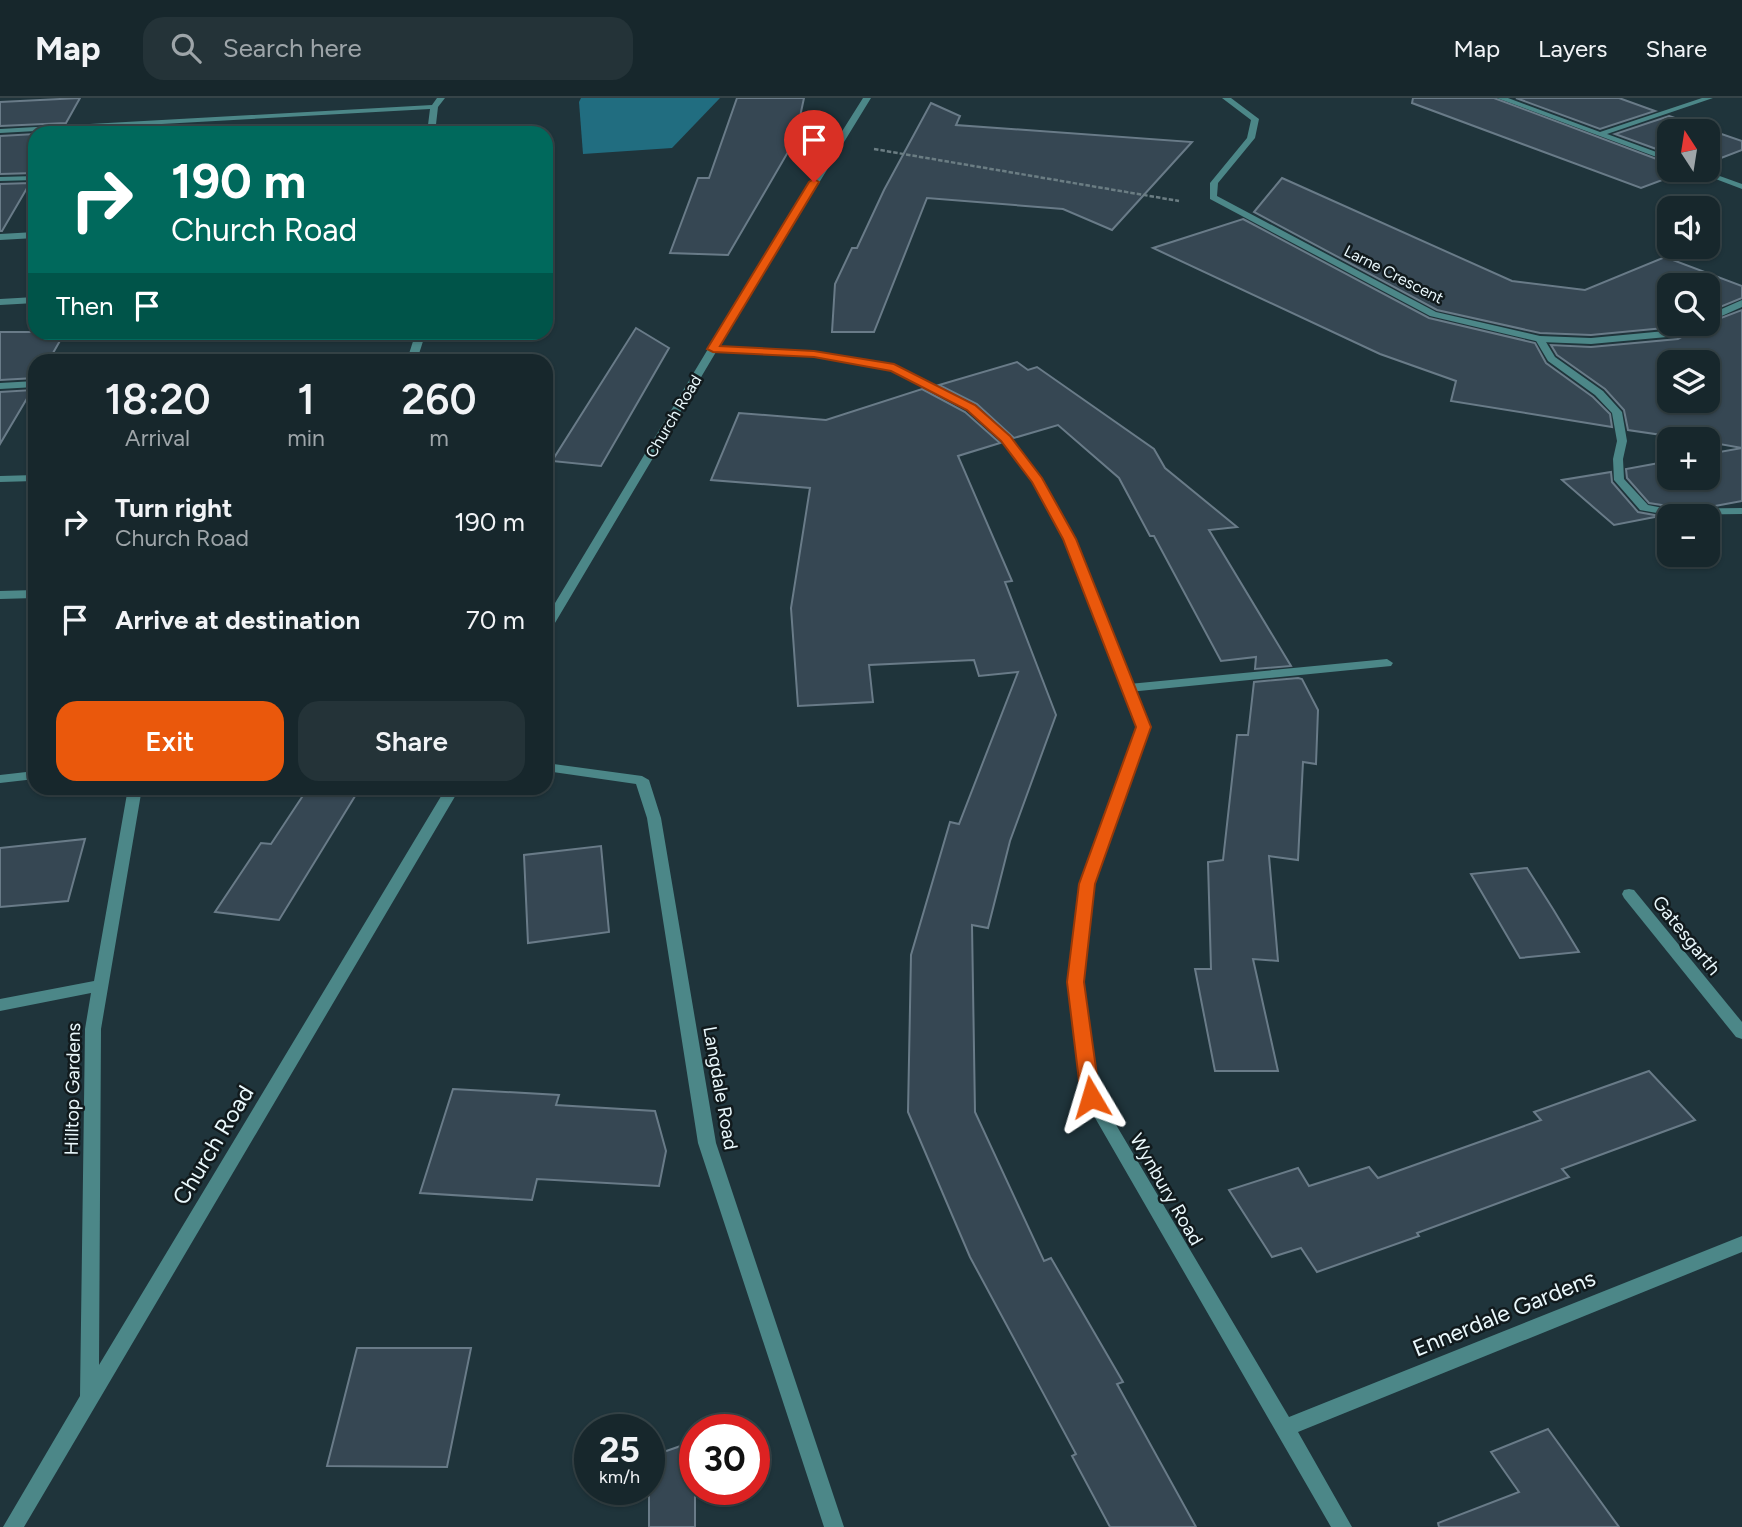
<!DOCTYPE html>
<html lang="en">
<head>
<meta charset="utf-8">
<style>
  :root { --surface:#17272c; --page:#243338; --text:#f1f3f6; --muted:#9ea5a9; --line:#364448; --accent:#ea580c }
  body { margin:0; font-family:Figtree,sans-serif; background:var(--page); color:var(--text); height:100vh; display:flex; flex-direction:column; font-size:26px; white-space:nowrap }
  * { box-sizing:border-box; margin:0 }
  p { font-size:23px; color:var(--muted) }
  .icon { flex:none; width:38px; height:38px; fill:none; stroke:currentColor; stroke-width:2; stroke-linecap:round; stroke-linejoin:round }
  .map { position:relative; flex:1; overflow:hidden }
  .panel { position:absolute; left:28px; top:256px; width:525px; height:441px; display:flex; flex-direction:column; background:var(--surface); border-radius:21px; box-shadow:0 2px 5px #0004,0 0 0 2px var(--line) }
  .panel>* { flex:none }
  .top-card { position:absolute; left:28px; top:28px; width:525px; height:214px; border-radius:21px; box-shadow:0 2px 5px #0004,0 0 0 2px var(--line); background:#00695c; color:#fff; overflow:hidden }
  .needle { width:46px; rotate:348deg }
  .controls { position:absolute; left:1657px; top:21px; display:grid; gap:14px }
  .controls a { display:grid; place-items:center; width:63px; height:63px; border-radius:14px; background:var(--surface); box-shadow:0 2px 5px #0004,0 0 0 2px var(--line); font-size:35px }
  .speed { position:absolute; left:574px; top:1316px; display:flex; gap:14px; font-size:35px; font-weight:700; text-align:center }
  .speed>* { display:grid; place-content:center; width:91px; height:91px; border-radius:50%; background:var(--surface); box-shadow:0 2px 5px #0004,0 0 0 2px var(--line); line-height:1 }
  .speed small { font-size:18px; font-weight:400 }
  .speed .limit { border:10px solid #d22; background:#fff; color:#111 }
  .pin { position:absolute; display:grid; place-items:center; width:60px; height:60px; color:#fff; margin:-72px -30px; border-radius:50% 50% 50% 0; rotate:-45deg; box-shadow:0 0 7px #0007 }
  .pin .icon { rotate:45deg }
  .me { position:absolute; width:77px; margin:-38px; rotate:353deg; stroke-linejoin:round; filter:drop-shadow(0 0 5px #0008) }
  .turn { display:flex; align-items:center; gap:24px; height:147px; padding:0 28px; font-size:32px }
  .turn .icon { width:91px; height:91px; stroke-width:2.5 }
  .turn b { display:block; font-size:49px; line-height:60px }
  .then { display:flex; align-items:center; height:66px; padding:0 28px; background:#0003; gap:14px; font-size:26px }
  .eta { display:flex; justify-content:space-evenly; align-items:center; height:119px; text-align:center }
  .eta b { font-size:42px; font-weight:600; line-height:49px }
  .primary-button { display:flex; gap:14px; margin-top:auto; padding:14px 28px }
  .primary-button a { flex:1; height:80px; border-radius:21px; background:var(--accent); color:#fff; font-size:28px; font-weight:600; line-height:80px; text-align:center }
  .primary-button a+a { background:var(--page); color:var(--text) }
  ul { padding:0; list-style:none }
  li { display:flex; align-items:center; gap:21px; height:98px; padding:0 28px }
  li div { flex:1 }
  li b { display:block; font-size:26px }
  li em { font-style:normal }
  header { display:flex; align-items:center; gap:42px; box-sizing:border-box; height:98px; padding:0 35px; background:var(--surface); border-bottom:2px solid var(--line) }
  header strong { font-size:33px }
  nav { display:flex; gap:38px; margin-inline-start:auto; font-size:24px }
  .search { width:490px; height:63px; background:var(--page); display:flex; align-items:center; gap:18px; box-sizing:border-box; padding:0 24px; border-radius:21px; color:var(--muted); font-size:26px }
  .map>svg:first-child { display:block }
  .forest { fill:#216d80 }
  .building { fill:#364753; stroke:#697b88; stroke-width:2; fill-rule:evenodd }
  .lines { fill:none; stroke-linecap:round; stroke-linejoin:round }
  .path { stroke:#6b7d83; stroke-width:2.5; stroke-dasharray:4.5 2; stroke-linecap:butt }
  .lane { fill:#4c8788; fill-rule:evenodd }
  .street { fill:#4c8788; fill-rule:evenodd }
  .route { fill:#ea580c; stroke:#983908; stroke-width:2 }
  .labels { text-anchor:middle; stroke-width:5; stroke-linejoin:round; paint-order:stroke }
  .far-street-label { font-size:16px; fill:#eaf8fc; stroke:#111a1d }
  .street-label { font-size:19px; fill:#eaf8fc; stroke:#111a1d }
  .near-street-label { font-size:23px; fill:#eaf8fc; stroke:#111a1d }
</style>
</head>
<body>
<header>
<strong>Map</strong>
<div class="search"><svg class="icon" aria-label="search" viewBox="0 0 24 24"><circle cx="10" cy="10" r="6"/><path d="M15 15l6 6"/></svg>Search here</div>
<nav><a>Map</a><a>Layers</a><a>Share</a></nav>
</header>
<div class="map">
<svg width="1742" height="1429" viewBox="0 0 1742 1429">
  <rect width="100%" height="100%" fill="#1f343b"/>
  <!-- forest -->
  <path class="forest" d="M 581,0 L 720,0 L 672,50 L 583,56 L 579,4 Z"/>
  <!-- building -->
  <g class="building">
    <path d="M 80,0 L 66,25 L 0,28 L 0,4 Z"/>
    <path d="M 737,0 L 804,0 L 795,42 L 728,157 L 670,155 L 698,80 L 709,80 Z"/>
    <path d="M 1413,0 L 1494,0 L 1670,66 L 1670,72 L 1689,72 L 1641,90 L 1412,5 Z"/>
    <path d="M 1516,0 L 1619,0 L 1655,13 L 1600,31 Z"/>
    <path d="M 931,5 L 960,18 L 956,27 L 1192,44 L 1112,132 L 1063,111 L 927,100 L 874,234 L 832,234 L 835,186 L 852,150 L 857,150 L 884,92 Z"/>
    <path d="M 1669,18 L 1742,43 L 1742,52 L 1708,65 L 1708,33 L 1670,33 L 1670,56 L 1615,36 Z"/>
    <path d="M 35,36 L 35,75 L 0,76 L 0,38 Z"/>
    <path d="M 1282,80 L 1512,183 L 1585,192 L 1665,159 L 1742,188 L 1742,200 L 1708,214 L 1708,187 L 1670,187 L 1670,226 L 1685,226 L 1675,229 L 1591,237 L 1540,235 L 1437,212 L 1254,114 Z"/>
    <path d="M 30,85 L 2,133 L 0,133 L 0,86 Z"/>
    <path d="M 1243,121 L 1429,220 L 1535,245 L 1546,265 L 1593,299 L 1610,316 L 1612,329 L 1451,303 L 1456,283 L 1380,256 L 1153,150 Z"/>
    <path d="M 1742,212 L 1742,350 L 1708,344 L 1708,341 L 1689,341 L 1628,332 L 1624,312 L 1605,291 L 1557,257 L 1551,247 L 1591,249 L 1678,241 L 1705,226 ZM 1670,264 L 1708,264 L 1708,303 L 1670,303 Z"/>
    <path d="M 636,230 L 669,250 L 601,368 L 552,363 Z"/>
    <path d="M 0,234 L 65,234 L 49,262 L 35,262 L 35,280 L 0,282 Z"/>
    <path d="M 1017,264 L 1028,272 L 1037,269 L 1154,351 L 1165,370 L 1237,429 L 1209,432 L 1291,568 L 1255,571 L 1256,559 L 1221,563 L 1154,438 L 1150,438 L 1119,380 L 1058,327 L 1014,340 L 977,306 L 939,287 Z"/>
    <path d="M 922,291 L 965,314 L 1000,345 L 958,358 L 1012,483 L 1005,484 L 1056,617 L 1010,743 L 988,830 L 972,827 L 975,1014 L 1044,1163 L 1051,1160 L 1123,1284 L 1117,1286 L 1196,1429 L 1110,1429 L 1072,1358 L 1076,1356 L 970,1159 L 908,1014 L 911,857 L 950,724 L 959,726 L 1018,574 L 979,578 L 974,562 L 869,567 L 873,604 L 798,608 L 791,510 L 810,390 L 711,382 L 739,315 L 826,322 Z"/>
    <path d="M 32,292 L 0,346 L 0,294 Z"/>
    <path d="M 1742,350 L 1742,403 L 1715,408 L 1668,408 L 1649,405 L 1627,380 L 1626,371 L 1670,363 L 1670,380 L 1708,380 L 1708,356 Z"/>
    <path d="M 1611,374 L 1612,384 L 1638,414 L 1660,418 L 1614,427 L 1562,382 Z"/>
    <path d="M 1298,580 L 1302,581 L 1318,612 L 1316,666 L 1303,664 L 1298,762 L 1269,758 L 1278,863 L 1253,861 L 1278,973 L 1215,973 L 1195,871 L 1211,871 L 1208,764 L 1223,762 L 1237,637 L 1248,637 L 1254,584 Z"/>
    <path d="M 308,690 L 360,690 L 279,822 L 215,814 L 261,745 L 271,746 Z"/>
    <path d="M 85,741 L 68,803 L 0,809 L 0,750 Z"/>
    <path d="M 601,748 L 609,834 L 528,845 L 524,757 Z"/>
    <path d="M 1527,770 L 1553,811 L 1579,854 L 1520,860 L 1471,776 Z"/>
    <path d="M 1649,973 L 1695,1022 L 1562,1071 L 1569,1079 L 1417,1135 L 1419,1138 L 1317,1174 L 1301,1150 L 1272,1159 L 1229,1092 L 1298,1070 L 1309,1088 L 1369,1069 L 1378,1080 L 1541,1022 L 1534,1014 Z"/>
    <path d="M 453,991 L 559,997 L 556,1007 L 655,1013 L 666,1053 L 659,1088 L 537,1081 L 532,1102 L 420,1095 Z"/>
    <path d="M 357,1250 L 471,1250 L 447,1369 L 327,1368 Z"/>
    <path d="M 1548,1331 L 1619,1429 L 1439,1429 L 1438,1425 L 1519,1394 L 1491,1354 Z"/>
    <path d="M 695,1343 L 695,1429 L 649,1429 L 649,1359 Z"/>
  </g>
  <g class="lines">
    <!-- path -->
    <path class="path" d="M 874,51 L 1179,103"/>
    <!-- lane -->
    <g class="lane">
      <path d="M 1537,239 L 1543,239 L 1555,259 L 1603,293 L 1622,314 L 1627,343 L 1623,361 L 1624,381 L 1648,407 L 1668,411 L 1742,410 L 1742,416 L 1668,417 L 1640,412 L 1614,382 L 1613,361 L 1617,343 L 1612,315 L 1595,297 L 1548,263 L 1535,241 Z"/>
      <path d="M 1387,561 L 1393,565 L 1391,568 L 1129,594 L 1123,590 L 1129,586 Z"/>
    </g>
    <!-- street -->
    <g class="street">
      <path d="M 437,0 L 445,0 L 438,9 L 435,35 L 427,35 L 430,11 L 0,35 L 0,31 L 432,7 Z"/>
      <path d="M 863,0 L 871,0 L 719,248 L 814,253 L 898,268 L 975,308 L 1009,338 L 1043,383 L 1076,441 L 1151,629 L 1094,786 L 1084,885 L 1099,998 L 1289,1319 L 1742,1138 L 1742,1154 L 1298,1334 L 1352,1429 L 1331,1429 L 1083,999 L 1068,885 L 1080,786 L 1137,629 L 1064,441 L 1033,384 L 1001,342 L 967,312 L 891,272 L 814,259 L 716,254 L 552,530 L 546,534 L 546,520 L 773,143 Z"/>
      <path d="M 1222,0 L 1231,0 L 1259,21 L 1255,40 L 1218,85 L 1217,98 L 1436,214 L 1540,238 L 1591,240 L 1676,232 L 1691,226 L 1703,226 L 1678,238 L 1591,246 L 1540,244 L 1430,218 L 1210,101 L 1210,85 L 1247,40 L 1251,22 Z"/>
      <path d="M 1497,0 L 1508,0 L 1600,34 L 1702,0 L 1713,0 L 1607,36 L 1670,59 L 1670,64 Z"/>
      <path d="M 1692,72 L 1703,72 L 1742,86 L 1742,91 Z"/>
      <path d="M 35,78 L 35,82 L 0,83 L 0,79 Z"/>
      <path d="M 35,134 L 35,140 L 0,142 L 0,136 Z"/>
      <path d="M 35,199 L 35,205 L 0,207 L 0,201 Z"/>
      <path d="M 1742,202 L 1742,209 L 1708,224 L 1708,217 Z"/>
      <path d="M 416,234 L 426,234 L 417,262 L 407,262 Z"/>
      <path d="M 35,283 L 35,289 L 0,291 L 0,285 Z"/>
      <path d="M 35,377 L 35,383 L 0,384 L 0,378 Z"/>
      <path d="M 35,492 L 35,500 L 0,501 L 0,493 Z"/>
      <path d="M 546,665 L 642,678 L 649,682 L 661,720 L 716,1045 L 844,1429 L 824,1429 L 698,1045 L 647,720 L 636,686 L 546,673 Z"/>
      <path d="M 35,673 L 35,681 L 0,685 L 0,677 Z"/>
      <path d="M 128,690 L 142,690 L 101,931 L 99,1267 L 446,690 L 460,690 L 24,1429 L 3,1429 L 80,1298 L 85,931 L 91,895 L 0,913 L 0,901 L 94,883 Z"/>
      <path d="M 1629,791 L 1634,792 L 1742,924 L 1742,941 L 1736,939 L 1624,800 L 1622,796 L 1624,792 Z"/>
    </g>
  </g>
  <!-- route -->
  <path class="route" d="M 814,81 L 819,84 L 720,248 L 814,253 L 894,266 L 975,307 L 1010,338 L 1042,380 L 1076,441 L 1151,629 L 1095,786 L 1084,884 L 1100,999 L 1097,1005 L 1091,1007 L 1084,1005 L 1081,999 L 1067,884 L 1079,786 L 1136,629 L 1063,441 L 1032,384 L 1001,343 L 967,312 L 891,273 L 814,259 L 713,254 L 707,251 L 809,84 Z"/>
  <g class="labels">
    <!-- far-street labels -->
    <g class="far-street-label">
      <text transform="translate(1394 176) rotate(27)" y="6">Larne Crescent</text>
      <text transform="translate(673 318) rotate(-59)" y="6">Church Road</text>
    </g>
    <!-- street labels -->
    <g class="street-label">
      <text transform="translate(1687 837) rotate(51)" y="7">Gatesgarth</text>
      <text transform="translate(721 990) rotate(80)" y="7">Langdale Road</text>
      <text transform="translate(72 991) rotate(-89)" y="7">Hilltop Gardens</text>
      <text transform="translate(1167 1091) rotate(60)" y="7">Wynbury Road</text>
    </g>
    <!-- near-street labels -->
    <g class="near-street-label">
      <text transform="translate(213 1047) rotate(-59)" y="8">Church Road</text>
      <text transform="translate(1504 1215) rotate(-22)" y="8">Ennerdale Gardens</text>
    </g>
  </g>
</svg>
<div class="controls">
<a><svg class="needle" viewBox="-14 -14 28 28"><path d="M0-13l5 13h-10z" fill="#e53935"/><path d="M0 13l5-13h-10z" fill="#9ea5a9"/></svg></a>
<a><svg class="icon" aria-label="sound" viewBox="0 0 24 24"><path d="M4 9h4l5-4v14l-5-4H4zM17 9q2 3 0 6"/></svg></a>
<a><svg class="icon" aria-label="search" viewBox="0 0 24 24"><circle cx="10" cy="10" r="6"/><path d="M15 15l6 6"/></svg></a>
<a><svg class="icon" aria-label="layers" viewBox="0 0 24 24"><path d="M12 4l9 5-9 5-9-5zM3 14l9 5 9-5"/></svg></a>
<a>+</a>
<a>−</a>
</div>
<div class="speed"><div>25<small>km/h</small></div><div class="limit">30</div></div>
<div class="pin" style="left:814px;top:84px;background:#d93025"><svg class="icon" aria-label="arrive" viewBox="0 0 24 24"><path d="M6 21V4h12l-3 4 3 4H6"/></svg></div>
<svg class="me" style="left:1091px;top:999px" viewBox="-20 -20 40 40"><path d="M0-17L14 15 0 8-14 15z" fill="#ea580c" stroke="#fff" stroke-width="4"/></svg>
<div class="top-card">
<div class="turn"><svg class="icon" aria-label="right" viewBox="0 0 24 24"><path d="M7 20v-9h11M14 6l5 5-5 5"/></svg><div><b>190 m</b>Church Road</div></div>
<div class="then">Then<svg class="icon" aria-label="arrive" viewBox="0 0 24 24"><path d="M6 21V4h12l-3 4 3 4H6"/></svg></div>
</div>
<section class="panel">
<div class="eta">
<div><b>18:20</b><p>Arrival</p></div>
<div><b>1</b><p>min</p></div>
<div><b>260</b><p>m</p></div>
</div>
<ul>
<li><svg class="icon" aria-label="right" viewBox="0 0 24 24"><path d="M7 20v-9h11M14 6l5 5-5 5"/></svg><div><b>Turn right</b><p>Church Road</p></div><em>190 m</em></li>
<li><svg class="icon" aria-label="arrive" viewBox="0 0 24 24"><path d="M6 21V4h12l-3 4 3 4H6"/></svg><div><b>Arrive at destination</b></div><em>70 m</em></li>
</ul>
<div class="primary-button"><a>Exit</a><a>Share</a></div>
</section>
</div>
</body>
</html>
